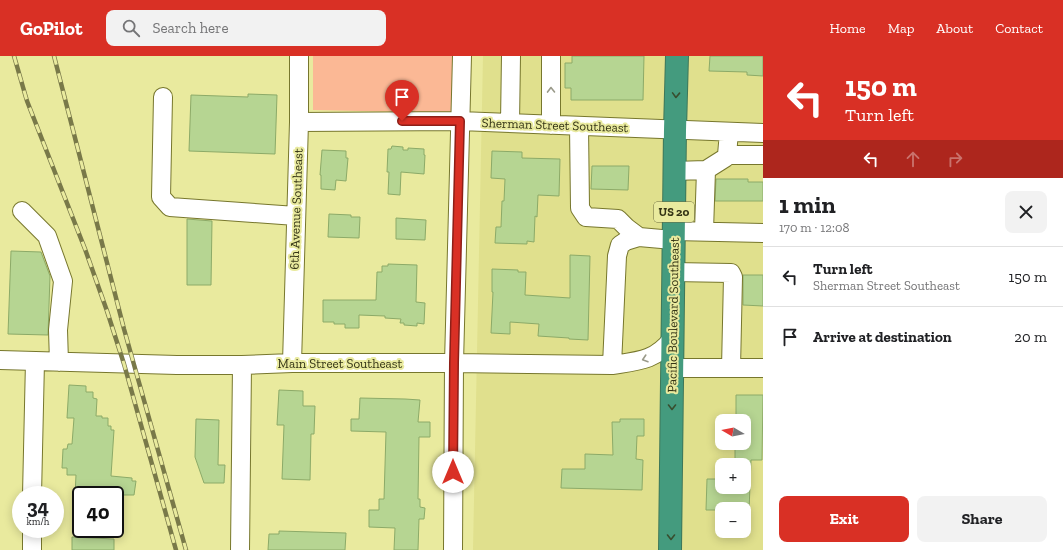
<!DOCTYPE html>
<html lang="en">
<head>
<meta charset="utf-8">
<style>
  body { margin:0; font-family:"Zilla Slab",serif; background:#f2f2f2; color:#202124; height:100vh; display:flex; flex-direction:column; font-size:15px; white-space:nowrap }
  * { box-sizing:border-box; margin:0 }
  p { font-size:13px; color:#757577 }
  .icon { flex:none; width:22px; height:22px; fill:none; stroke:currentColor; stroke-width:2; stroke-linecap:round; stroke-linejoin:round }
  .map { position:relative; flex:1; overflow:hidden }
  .details { display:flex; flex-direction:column; background:#fff; width:300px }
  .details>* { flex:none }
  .top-card { background:#d93025; color:#fff; overflow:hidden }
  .needle { width:26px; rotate:280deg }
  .tools { position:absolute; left:715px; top:358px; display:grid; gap:8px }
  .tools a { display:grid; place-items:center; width:36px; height:36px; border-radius:8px; background:#fff; box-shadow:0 2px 10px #0003; font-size:20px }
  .speed { position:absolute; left:12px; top:430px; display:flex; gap:8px; font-size:20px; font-weight:700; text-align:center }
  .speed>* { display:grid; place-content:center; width:52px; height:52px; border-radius:50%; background:#fff; box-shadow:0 2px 10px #0003; line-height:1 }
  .speed small { font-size:10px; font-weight:400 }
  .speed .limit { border:2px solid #111; border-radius:6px; background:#fff; color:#111 }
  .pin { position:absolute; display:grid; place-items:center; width:34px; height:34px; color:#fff; margin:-41px -17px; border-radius:50% 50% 50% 0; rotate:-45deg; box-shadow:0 0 4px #0007 }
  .pin .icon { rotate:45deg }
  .me { position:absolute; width:44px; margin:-22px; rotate:0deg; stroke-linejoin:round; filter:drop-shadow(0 0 3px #0008) }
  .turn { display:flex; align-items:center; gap:14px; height:84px; padding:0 16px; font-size:18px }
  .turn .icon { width:52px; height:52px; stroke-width:2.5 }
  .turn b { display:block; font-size:28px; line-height:34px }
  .lanes { display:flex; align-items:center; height:38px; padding:0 16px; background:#0003; justify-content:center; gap:20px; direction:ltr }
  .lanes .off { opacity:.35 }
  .round { display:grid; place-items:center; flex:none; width:42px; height:42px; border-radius:8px; background:#f2f2f2 }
  .head { display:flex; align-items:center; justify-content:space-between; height:68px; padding:0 16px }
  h1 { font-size:24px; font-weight:800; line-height:30px }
  .button { display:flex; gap:8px; margin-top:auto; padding:8px 16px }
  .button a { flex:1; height:46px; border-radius:8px; background:#d93025; color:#fff; font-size:16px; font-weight:800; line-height:46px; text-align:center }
  .button a+a { background:#f2f2f2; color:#202124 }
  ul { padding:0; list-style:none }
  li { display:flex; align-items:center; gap:12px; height:60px; padding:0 16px; border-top:1px solid #e0e0e0 }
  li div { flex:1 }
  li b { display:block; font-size:15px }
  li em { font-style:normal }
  header { display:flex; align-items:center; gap:24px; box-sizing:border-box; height:56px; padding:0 20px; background:#d93025; color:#fff }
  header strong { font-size:19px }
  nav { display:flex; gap:22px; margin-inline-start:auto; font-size:14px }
  .search { width:280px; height:36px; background:#f2f2f2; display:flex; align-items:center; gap:10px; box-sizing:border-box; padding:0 14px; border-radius:8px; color:#757577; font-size:15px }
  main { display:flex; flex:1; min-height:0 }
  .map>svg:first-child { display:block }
  .built { fill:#e0e08d; fill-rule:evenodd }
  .green { fill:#fbb895 }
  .building { fill:#b6d592; stroke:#8caa68 }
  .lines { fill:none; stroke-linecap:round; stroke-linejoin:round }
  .minor-casing { stroke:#77772d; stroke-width:20 }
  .highway-casing { stroke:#3e7759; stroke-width:24 }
  .minor { stroke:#fff; stroke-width:18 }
  .highway { stroke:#449b7e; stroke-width:22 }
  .rail-casing { stroke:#797949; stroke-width:4.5 }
  .rail { stroke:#e9ea9e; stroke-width:3; stroke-dasharray:9; stroke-linecap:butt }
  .oneway { stroke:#9a9a8a }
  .oneway2 { stroke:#384e2f }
  .route-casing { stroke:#8d1f18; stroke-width:10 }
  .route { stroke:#d93025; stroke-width:7 }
  .labels { text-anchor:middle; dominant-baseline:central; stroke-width:4; stroke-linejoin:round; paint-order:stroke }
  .shield { fill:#e9ea9e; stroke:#6a6b3e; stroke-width:1 }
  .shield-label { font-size:12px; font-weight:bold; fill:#343415 }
  .street-label { font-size:13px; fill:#343415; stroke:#e9ea9e }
</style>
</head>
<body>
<header>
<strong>GoPilot</strong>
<div class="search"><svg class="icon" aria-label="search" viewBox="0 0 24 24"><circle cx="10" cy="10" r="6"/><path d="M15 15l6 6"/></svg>Search here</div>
<nav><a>Home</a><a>Map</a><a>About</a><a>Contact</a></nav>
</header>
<main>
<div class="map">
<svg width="763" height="494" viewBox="0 0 763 494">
  <rect width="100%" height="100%" fill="#e9ea9e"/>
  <path class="built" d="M483,0H763V494H473ZM722,365H744V387H722ZM722,409H744V431H722ZM722,453H744V475H722Z"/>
  <path class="green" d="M313,0H453V57L313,54Z"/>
  <path class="building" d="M572,0H644L643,44H571V32H565V7H572Z
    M710,0H763V20L747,19V16L709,15Z
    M248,38L277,39L275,98L189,95L191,39L248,41Z
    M392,90L403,91V94H408V92L424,93V99H425L424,118L401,116L400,139L388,138L389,116H387L388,93H391Z
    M322,94L346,95V102H348L346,125L336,124L335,134L321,133V119H320Z
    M492,95L522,96V102L560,103L559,140L538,139L537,161L535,160L534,186L527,185V188L495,187L496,171H501L502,145H504L505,123L491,122Z
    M592,110H629L628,134L591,133Z
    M716,123H748V126H763V145H715Z
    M329,158L351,159V161H360L359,182L328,181Z
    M396,162L426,164L425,184L396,183Z
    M187,163L212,165L211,229H187Z
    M11,195L41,196L50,220L48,279L8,278Z
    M570,199L590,200L588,284L569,283V282L538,280L539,268L510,266V278L491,277L493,236H492V213L518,214V216H526L525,239L570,242Z
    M388,208L417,209L416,246L425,247L424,268L417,267V270L404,269V267H400L401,263L385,262V260L359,259V272H345V268H334V266H323V244H376L377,216H382V210H388Z
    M743,219H763V250L743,249Z
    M69,329L86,330V336H93V342L97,343L96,360H102V362H108V370H111V374H114L111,420L132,422V425H136L134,439H75L76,419H67V412H62L63,393H67L68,388H72L74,362H67Z
    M279,334L303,335V350H315L314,378H311L310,424L282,423L284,369H277Z
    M736,339H763L762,404H751L749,455H744V453H722V454H706L707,423H722V431H744V409H735V387H744V365H736Z
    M360,342L405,343L420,344L418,366H430V381H419L418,443H420V451L425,452L424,463H419L418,494H394L395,472L369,471V454H379V443H384L386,376L351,375V363H359Z
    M196,363L219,364L218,409H225L224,427H204L195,401Z
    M620,363H644V380H637L636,403L643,404L642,434L561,432L562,413H585V398L613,399L612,366H620Z
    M279,475L346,477L345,494H268L269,478H279Z
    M72,481L114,483V494H72Z"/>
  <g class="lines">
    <g class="minor-casing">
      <path id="minor" d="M551,0V69
        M163,41L161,141L170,151L296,160
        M299,66L460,65L763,77
        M510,67L511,0
        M579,70L580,152L586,161L618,163L627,172L639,181L673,184
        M727,99H763
        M674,115L706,114L725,102L727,99L729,76
        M22,155L47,180L63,225L58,274L59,306
        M674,175L763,177
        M704,175L706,114
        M673,216L731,217L733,221L731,312
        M0,304L177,309H242L292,307H454L612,309C638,305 655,305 672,283
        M292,307L299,66V0
        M612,309L617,200L620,189L626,185L639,181
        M672,312H763
        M32,439L35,305
        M32,494V473
        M240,494L242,309
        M453,494L454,307L462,0"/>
    </g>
    <g class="highway-casing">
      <path id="highway" d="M670,494L675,74L677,0"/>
    </g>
    <use href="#minor" class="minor"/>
    <use href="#highway" class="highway"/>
    <g class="rail-casing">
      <path id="rail" d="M14,0L27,45L85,193L107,255L124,308L176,494
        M54,0L124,273L186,494"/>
    </g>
    <use href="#rail" class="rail"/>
  </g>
  <defs><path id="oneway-chevron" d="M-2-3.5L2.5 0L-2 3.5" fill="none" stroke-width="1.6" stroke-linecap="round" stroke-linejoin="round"/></defs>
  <g class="oneway">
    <use href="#oneway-chevron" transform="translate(551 34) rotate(-91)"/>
    <use href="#oneway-chevron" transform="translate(645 303) rotate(162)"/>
  </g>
  <g class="oneway2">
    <use href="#oneway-chevron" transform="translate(676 39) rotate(92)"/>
    <use href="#oneway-chevron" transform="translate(672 351) rotate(90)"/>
    <use href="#oneway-chevron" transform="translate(671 481) rotate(90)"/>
  </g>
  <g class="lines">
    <g class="route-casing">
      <path id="route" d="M402,65H460L454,307L453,416"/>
    </g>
    <use href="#route" class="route"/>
  </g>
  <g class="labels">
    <rect class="shield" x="654" y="146" width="40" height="20" rx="3"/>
    <g class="shield-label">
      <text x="674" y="156">US 20</text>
    </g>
    <g class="street-label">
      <text transform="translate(555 69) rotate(2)">Sherman Street Southeast</text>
      <text transform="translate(296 153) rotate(-88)">6th Avenue Southeast</text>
      <text transform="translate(673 259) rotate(-89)">Pacific Boulevard Southeast</text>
      <text x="340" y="307">Main Street Southeast</text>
    </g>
  </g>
</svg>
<div class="tools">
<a><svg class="needle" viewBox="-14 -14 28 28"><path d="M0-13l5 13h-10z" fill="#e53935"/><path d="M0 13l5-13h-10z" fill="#757577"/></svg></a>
<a>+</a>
<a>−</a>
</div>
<div class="speed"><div>34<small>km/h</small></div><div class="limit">40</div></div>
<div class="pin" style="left:402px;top:65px;background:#d93025"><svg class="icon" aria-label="arrive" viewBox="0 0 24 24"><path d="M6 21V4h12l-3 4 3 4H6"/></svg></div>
<svg class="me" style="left:453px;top:416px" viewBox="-20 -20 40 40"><circle r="19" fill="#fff"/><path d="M0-13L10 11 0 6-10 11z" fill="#d93025"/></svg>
</div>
<section class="details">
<div class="top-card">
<div class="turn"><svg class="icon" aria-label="left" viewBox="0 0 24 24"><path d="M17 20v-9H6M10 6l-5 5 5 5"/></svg><div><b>150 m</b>Turn left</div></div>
<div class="lanes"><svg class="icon" aria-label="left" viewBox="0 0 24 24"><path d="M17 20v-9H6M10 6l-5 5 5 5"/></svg><svg class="icon off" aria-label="ahead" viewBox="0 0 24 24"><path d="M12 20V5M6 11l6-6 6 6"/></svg><svg class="icon off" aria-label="right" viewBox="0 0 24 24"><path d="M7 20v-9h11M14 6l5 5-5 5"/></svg></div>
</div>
<div class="head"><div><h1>1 min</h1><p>170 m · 12:08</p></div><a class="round"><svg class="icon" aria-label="close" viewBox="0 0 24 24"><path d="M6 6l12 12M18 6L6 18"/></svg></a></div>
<ul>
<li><svg class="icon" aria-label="left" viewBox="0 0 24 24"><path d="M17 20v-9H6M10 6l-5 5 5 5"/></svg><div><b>Turn left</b><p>Sherman Street Southeast</p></div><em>150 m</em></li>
<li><svg class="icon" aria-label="arrive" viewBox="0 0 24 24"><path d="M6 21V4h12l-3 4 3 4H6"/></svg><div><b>Arrive at destination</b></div><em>20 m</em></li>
</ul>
<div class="button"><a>Exit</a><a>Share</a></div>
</section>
</main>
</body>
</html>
